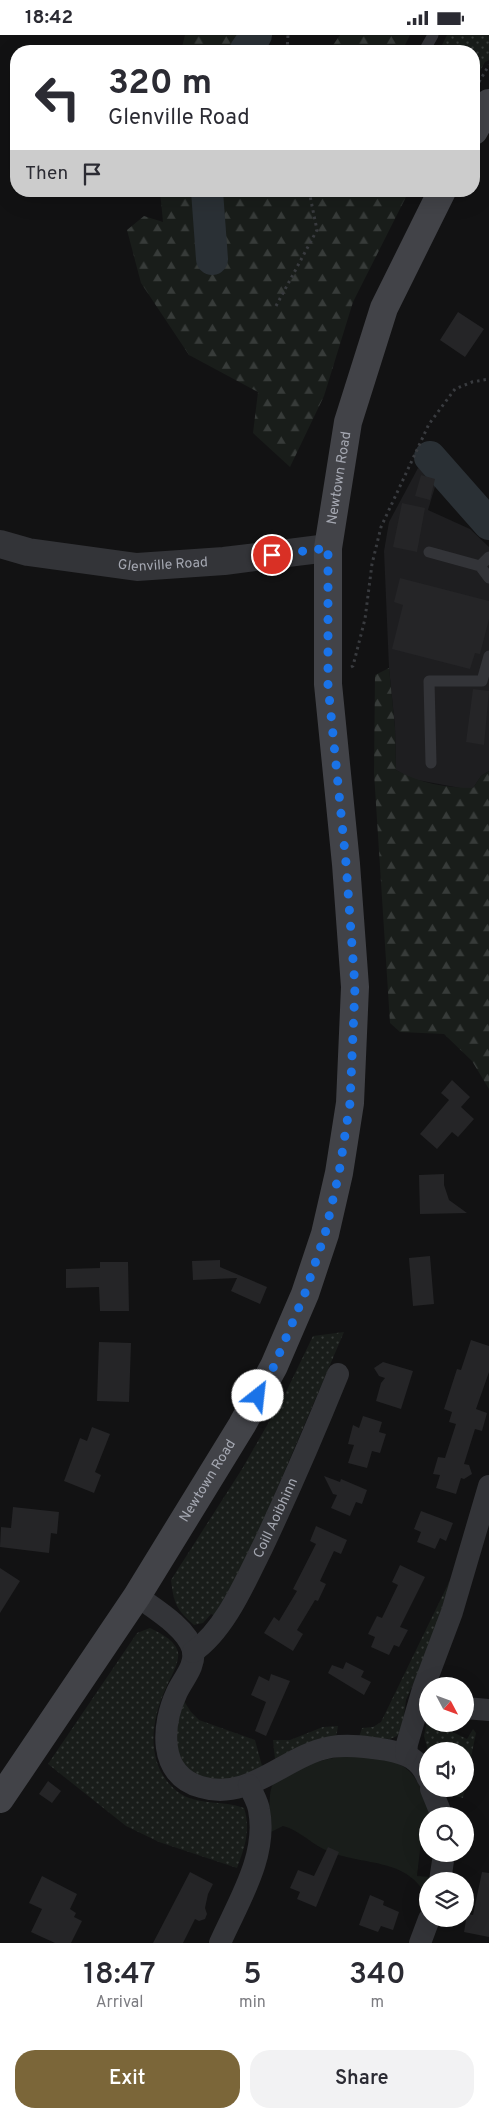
<!DOCTYPE html>
<html lang="en">
<head>
<meta charset="utf-8">
<style>
  body { margin:0; font-family:Overpass,sans-serif; background:#f2f2f3; color:#2b2b33; height:100vh; display:flex; flex-direction:column; font-size:19px; white-space:nowrap }
  * { box-sizing:border-box; margin:0 }
  p { font-size:16px; color:#7c7c81 }
  .icon { flex:none; width:28px; height:28px; fill:none; stroke:currentColor; stroke-width:2; stroke-linecap:round; stroke-linejoin:round }
  .map { position:relative; height:1908px; overflow:hidden }
  .details { display:flex; flex-direction:column; background:#fff; flex:1 }
  .details>* { flex:none }
  .top-card { position:absolute; left:10px; top:10px; width:470px; height:152px; border-radius:20px; box-shadow:0 5px 20px #0002; background:#fff; color:#2b2b33; overflow:hidden }
  .needle { width:32px; rotate:131deg }
  .fabs { position:absolute; left:419px; top:1642px; display:grid; gap:10px }
  .fabs a { display:grid; place-items:center; width:55px; height:55px; border-radius:50%; background:#fff; box-shadow:0 5px 20px #0002; font-size:25px }
  .pin { position:absolute; display:grid; place-items:center; width:42px; height:42px; color:#fff; margin:-21px; border:2px solid #fff; border-radius:50%; box-shadow:0 1px 5px #0007 }
  .me { position:absolute; width:55px; margin:-28px; rotate:29deg; stroke-linejoin:round; filter:drop-shadow(0 0 4px #0008) }
  .turn { display:flex; align-items:center; gap:18px; height:105px; padding:0 15px; font-size:22px }
  .turn .icon { width:65px; height:65px; stroke-width:2.5 }
  .turn b { display:block; font-size:35px; line-height:42px }
  .then { display:flex; align-items:center; height:48px; padding:0 15px; background:#0003; gap:10px; font-size:19px }
  .eta { display:flex; justify-content:space-evenly; align-items:center; height:85px; text-align:center }
  .eta b { font-size:30px; font-weight:600; line-height:35px }
  .primary-button { display:flex; gap:10px; margin-top:auto; padding:10px 15px }
  .primary-button a { flex:1; height:58px; border-radius:20px; background:#7b6639; color:#fff; font-size:20px; font-weight:600; line-height:58px; text-align:center }
  .primary-button a+a { background:#f2f2f3; color:#2b2b33 }
  .status { display:flex; justify-content:space-between; align-items:center; height:35px; padding:0 25px; background:#fff; direction:ltr }
  .status svg { height:14px; fill:currentColor }
  .map>svg:first-child { display:block }
  .built { fill:#1e1e20 }
  .grass { fill:url(#grass-dots) }
  .forest { fill:url(#forest-firs) }
  .park { fill:#191d1a }
  .lines { fill:none; stroke-linecap:round; stroke-linejoin:round }
  .river { stroke:#2a3035; stroke-width:32 }
  .building { fill:#252527 }
  .path { stroke:#393b3f; stroke-width:3; stroke-dasharray:2.5 4; stroke-linecap:butt }
  .service { stroke:#333438; stroke-width:11 }
  .minor { stroke:#333438; stroke-width:22 }
  .tertiary { stroke:#333438; stroke-width:28 }
  .secondary { stroke:#424348; stroke-width:28 }
  .route { stroke:#1a73e8; stroke-width:9; stroke-dasharray:0 16.2 }
  .labels { text-anchor:middle; dominant-baseline:central; stroke-width:5; stroke-linejoin:round; paint-order:stroke }
  .street-label { font-size:14px; fill:#a5a8b2; stroke:#0d0d0e }
</style>
</head>
<body>
<div class="status"><b>18:42</b><svg viewBox="0 0 49 12"><path d="M0 12V9h3v3zM5 12V6h3v6zM10 12V3h3v9zM15 12V0h3v12zM26 1h20v11H26zM47 4h2v5h-2z"/></svg></div>
<div class="map">
<svg width="489" height="1908" viewBox="0 0 489 1908">
  <defs>
    <pattern id="grass-dots" width="8" height="8" patternUnits="userSpaceOnUse" patternTransform="scale(1.25)"><rect width="8" height="8" fill="#191d1a"/><path d="M2 2h.1M6 6h.1" fill="none" stroke="#373b39" stroke-width="1.8" stroke-linecap="round"/></pattern>
    <pattern id="forest-firs" width="22" height="20" patternUnits="userSpaceOnUse" patternTransform="scale(1.25)"><rect width="22" height="20" fill="#191d1a"/><path d="M5 1l3.5 6h-7zM16 11l3.5 6h-7z" fill="#373b39"/></pattern>
  </defs>
  <rect width="100%" height="100%" fill="#121213"/>
  <path class="built" d="M418,433L438,442L428,475L470,494L489,512V736L481,741L473,753H460L412,744L396,735L395,692L389,633L384,516L389,487Z"/>
  <path class="grass" d="M447,0H489V25L485,27L474,47V16H439Z
    M344,1297L251,1515L216,1581L211,1579L203,1588L194,1590C176,1574 174,1569 171,1545L242,1434L285,1359L313,1301Z
    M453,1539L428,1615L406,1665L402,1696L397,1701L390,1704L359,1702L362,1693L373,1692L381,1687Z
    M150,1593C160,1598 175,1605 178,1617C180,1628 170,1643 166,1653C150,1687 145,1731 178,1757C197,1771 223,1765 244,1773C251,1794 245,1812 237,1833L159,1807L126,1791L48,1729L137,1598Z
    M184,1666L191,1677L199,1685L255,1705L262,1731C256,1735 249,1742 242,1744C221,1751 183,1742 176,1718C171,1701 180,1683 184,1666Z
    M427,1686L428,1689H441L440,1691L467,1704L473,1694L476,1698L465,1752V1716H428L424,1701Z
    M338,1691L336,1703L275,1724L273,1705H290L323,1692Z
    M445,1754H465L463,1763L447,1759Z"/>
  <path class="forest" d="M185,0H270L268,7L271,16H181Z
    M340,0H410L402,16H329Z
    M160,156H409L353,267L324,361L290,432L253,398L258,357L189,320L141,248L127,195L144,181L163,187Z
    M389,633L395,693L396,735C419,748 447,753 473,753L481,741L489,736V1054L472,1026L444,999L400,997L390,988L374,738L375,640Z"/>
  <path class="park" d="M350,1720C408,1726 411,1727 433,1781H428L427,1804L421,1807L417,1841L432,1842L431,1846H428L427,1863C409,1823 366,1831 330,1817C313,1811 300,1795 283,1791L271,1797C270,1786 267,1756 274,1747C285,1733 333,1722 350,1720Z"/>
  <g class="lines">
    <path class="river" d="M245,16L256,0
      M207,156L212,224
      M430,422L489,489"/>
  </g>
  <path class="building" d="M458,277L484,294L465,322L440,305Z
    M421,440L435,444L430,465L415,461Z
    M402,468L425,473L417,517L393,512Z
    M400,543L489,566V584L480,619L475,618L470,634L392,614L403,570L394,567Z
    M473,654L489,656L484,710L466,707Z
    M452,1045L470,1062L461,1072L474,1084L458,1102L452,1097L437,1114L420,1099L449,1065L441,1058Z
    M444,1139V1150L449,1165L467,1178L420,1179L419,1140Z
    M430,1221L434,1269L413,1271L409,1223Z
    M220,1225V1232L267,1252L260,1269L231,1256L237,1243L193,1245L192,1226Z
    M100,1227H128L129,1276H100L99,1252L66,1253V1234L100,1233Z
    M471,1305L489,1311V1337L476,1374L487,1378L482,1396L475,1394L464,1429L469,1430L472,1439L464,1444L461,1443L456,1459L436,1453L440,1440L433,1439L438,1422L445,1423L456,1389L449,1387L452,1377L444,1374L457,1334L461,1335Z
    M99,1307L131,1308L129,1367L97,1366Z
    M383,1327L413,1336L401,1374L376,1366L381,1348L385,1343L379,1341L374,1333Z
    M363,1381L382,1387L379,1397L386,1399L380,1418L372,1416L367,1433L348,1428L354,1410L348,1409L353,1390L359,1393Z
    M92,1392L110,1399L95,1437L101,1440L94,1458L64,1446L80,1403L87,1406Z
    M324,1441L340,1447L341,1444L367,1455L362,1469L356,1467L350,1481L331,1473L337,1460L333,1459Z
    M13,1472L59,1477L57,1499L51,1498L49,1518L0,1512L1,1492L11,1493Z
    M421,1476L453,1488L446,1506L440,1503L435,1514L417,1507L421,1497L414,1494Z
    M316,1491L347,1505L341,1519L334,1516L320,1546L326,1549L318,1566L315,1565L297,1595L303,1599L293,1616L264,1598L274,1582L279,1586L297,1556L293,1554L316,1509L310,1506Z
    M400,1530L425,1542L400,1592L408,1595L399,1612L394,1610L389,1620L371,1612L375,1602L368,1599L377,1581L382,1583L398,1550L392,1547Z
    M0,1533L20,1546L0,1578Z
    M346,1627L364,1636L361,1642L371,1647L364,1660L328,1638L332,1630L343,1634Z
    M271,1639L290,1646L266,1701L255,1696L266,1667L251,1660L259,1641L269,1646Z
    M48,1746L61,1756L52,1768L39,1759Z
    M328,1812L339,1817L316,1872L297,1864L300,1857L290,1853L298,1835L314,1841Z
    M190,1837L213,1849L208,1859L205,1873L207,1879L205,1884L199,1886L195,1884L183,1908H153Z
    M482,1837L489,1838V1902L464,1897L467,1879L473,1880Z
    M42,1841L77,1859L70,1874L76,1878L74,1882L82,1886L71,1908H55L31,1897L42,1874L29,1868Z
    M370,1860L384,1866L383,1870L399,1877L393,1895L381,1891L378,1897L359,1890Z"/>
  <g class="lines">
    <path class="path" d="M287,16L288,0
      M479,47L489,30
      M276,271L317,195L309,156
      M351,632L353,631L365,584L372,529L381,492L429,389L455,354L472,347L489,344"/>
    <path class="service" d="M424,16L433,0
      M429,517L480,531L489,522
      M480,531L489,543
      M431,728L429,646H482L489,621"/>
    <g class="minor">
      <path d="M137,1561C155,1574 187,1593 193,1615C196,1631 183,1644 177,1657C162,1689 157,1740 201,1752C250,1767 285,1720 331,1712C349,1709 369,1712 387,1715C407,1719 420,1724 428,1744"/>
      <path id="s1" d="M193,1617C225,1595 245,1547 262,1513C289,1456 314,1398 338,1339"/>
      <path d="M465,1673L489,1675"/>
      <path d="M406,1719L407,1709L423,1654L452,1577L489,1451"/>
      <path d="M431,1754L442,1781"/>
      <path d="M440,1846L444,1819"/>
      <path d="M220,1908C238,1867 268,1821 259,1775C258,1767 252,1758 249,1750"/>
      <path d="M420,1908L429,1884"/>
    </g>
    <path class="tertiary" id="s2" d="M0,509L28,517L137,532L224,526L328,513"/>
    <g class="secondary">
      <path d="M474,96L489,68"/>
      <path id="s3" d="M0,1764L137,1561L242,1390L274,1331L305,1259L325,1199L339,1138L350,1068L355,952L346,829L328,649V513L348,387L384,273L442,156"/>
    </g>
  </g>
  <g class="lines">
    <path class="route" d="M258,1361L274,1331L305,1258L325,1199L339,1138L350,1068L355,952L346,828L328,650V513L272,520"/>
  </g>
  <g class="labels">
    <g class="street-label">
      <text stroke="none"><textPath href="#s3" startOffset="1415">Newtown Road</textPath></text>
      <text stroke="none"><textPath href="#s2" startOffset="165">Glenville Road</textPath></text>
      <text stroke="none"><textPath href="#s3" startOffset="380">Newtown Road</textPath></text>
      <text stroke="none"><textPath href="#s1" startOffset="159">Coill Aoibhinn</textPath></text>
    </g>
  </g>
</svg>
<div class="fabs">
<a><svg class="needle" viewBox="-14 -14 28 28"><path d="M0-13l5 13h-10z" fill="#e53935"/><path d="M0 13l5-13h-10z" fill="#7c7c81"/></svg></a>
<a><svg class="icon" aria-label="sound" viewBox="0 0 24 24"><path d="M4 9h4l5-4v14l-5-4H4zM17 9q2 3 0 6"/></svg></a>
<a><svg class="icon" aria-label="search" viewBox="0 0 24 24"><circle cx="10" cy="10" r="6"/><path d="M15 15l6 6"/></svg></a>
<a><svg class="icon" aria-label="layers" viewBox="0 0 24 24"><path d="M12 4l9 5-9 5-9-5zM3 14l9 5 9-5"/></svg></a>
</div>
<div class="pin" style="left:272px;top:520px;background:#d93025"><svg class="icon" aria-label="arrive" viewBox="0 0 24 24"><path d="M6 21V4h12l-3 4 3 4H6"/></svg></div>
<svg class="me" style="left:258px;top:1361px" viewBox="-20 -20 40 40"><circle r="19" fill="#fff"/><path d="M0-13L10 11 0 6-10 11z" fill="#1a73e8"/></svg>
<div class="top-card">
<div class="turn"><svg class="icon" aria-label="left" viewBox="0 0 24 24"><path d="M17 20v-9H6M10 6l-5 5 5 5"/></svg><div><b>320 m</b>Glenville Road</div></div>
<div class="then">Then<svg class="icon" aria-label="arrive" viewBox="0 0 24 24"><path d="M6 21V4h12l-3 4 3 4H6"/></svg></div>
</div>
</div>
<section class="details">
<div class="eta">
<div><b>18:47</b><p>Arrival</p></div>
<div><b>5</b><p>min</p></div>
<div><b>340</b><p>m</p></div>
</div>
<div class="primary-button"><a>Exit</a><a>Share</a></div>
</section>
</body>
</html>
